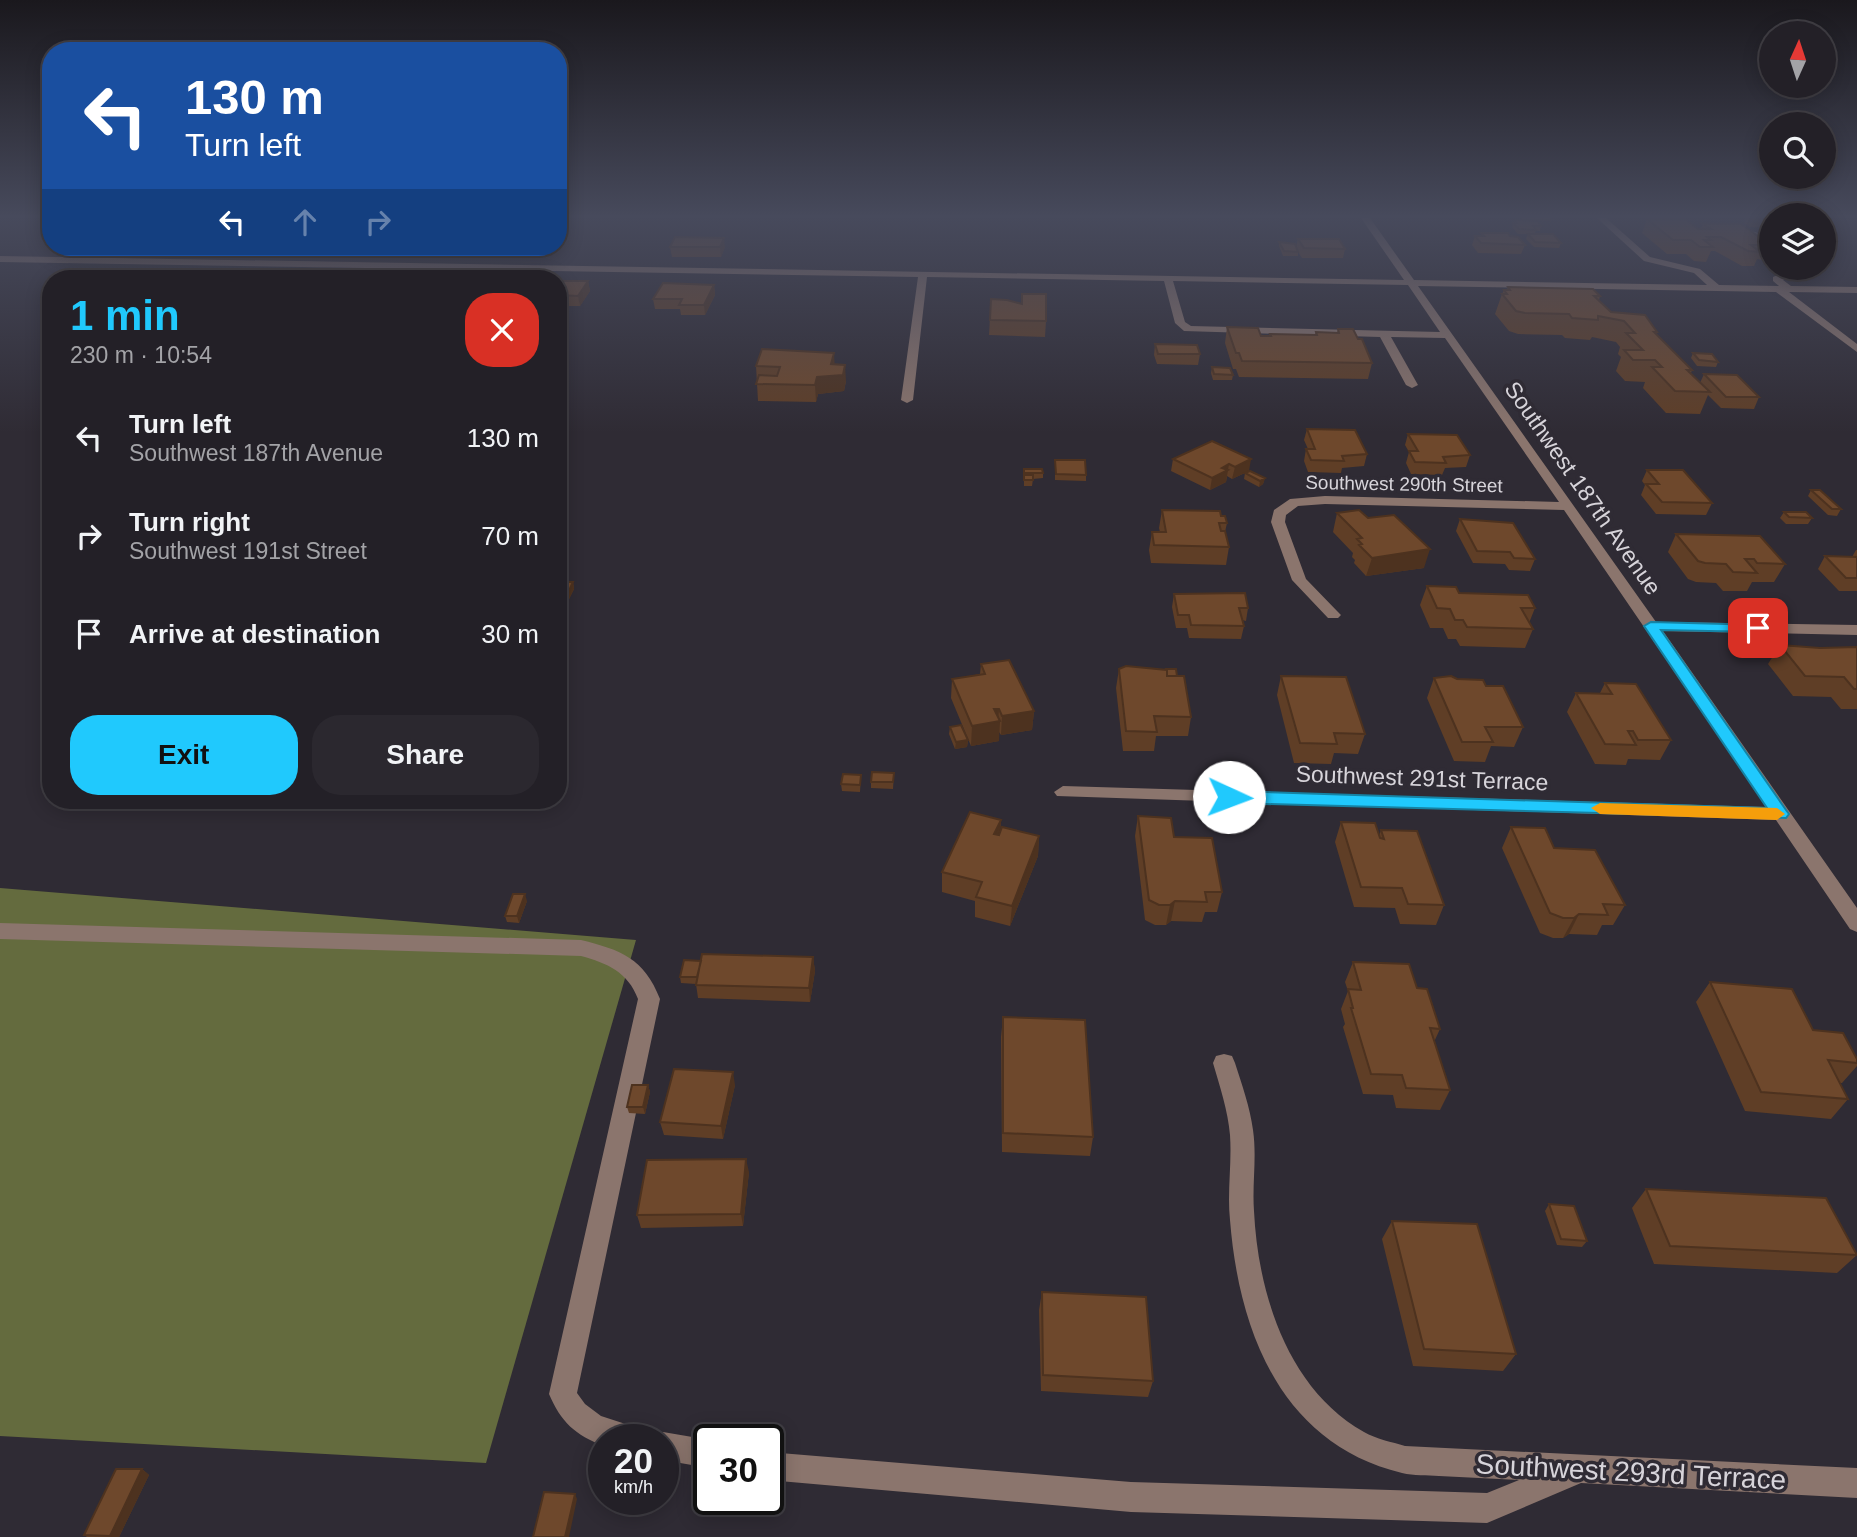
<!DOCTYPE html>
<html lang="en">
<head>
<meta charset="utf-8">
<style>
  body { margin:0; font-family:Arial,sans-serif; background:#2b282f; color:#f1f3f6; height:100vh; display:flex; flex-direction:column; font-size:26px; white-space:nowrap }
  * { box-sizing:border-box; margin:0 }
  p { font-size:23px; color:#a3a3a7 }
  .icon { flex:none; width:38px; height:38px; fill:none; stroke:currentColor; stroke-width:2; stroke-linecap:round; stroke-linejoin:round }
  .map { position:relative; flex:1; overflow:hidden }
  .sheet { position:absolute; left:42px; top:270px; width:525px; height:539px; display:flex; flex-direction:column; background:#232027; border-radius:28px; box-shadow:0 4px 18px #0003,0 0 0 2px #403e44 }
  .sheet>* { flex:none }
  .guide { position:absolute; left:42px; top:42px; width:525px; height:214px; border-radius:28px; box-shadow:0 4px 18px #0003,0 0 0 2px #403e44; background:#1a4fa0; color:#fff; overflow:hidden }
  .needle { width:46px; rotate:3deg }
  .tools { position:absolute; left:1759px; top:21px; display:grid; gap:14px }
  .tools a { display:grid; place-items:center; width:77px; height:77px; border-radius:50%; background:#232027; box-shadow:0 4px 18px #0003,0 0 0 2px #403e44; font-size:35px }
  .speed { position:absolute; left:588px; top:1424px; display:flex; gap:14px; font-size:35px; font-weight:700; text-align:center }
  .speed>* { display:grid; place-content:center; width:91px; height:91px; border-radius:50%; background:#232027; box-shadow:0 4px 18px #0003,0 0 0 2px #403e44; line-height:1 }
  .speed small { font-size:18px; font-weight:400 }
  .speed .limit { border:4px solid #111; border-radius:10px; background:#fff; color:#111 }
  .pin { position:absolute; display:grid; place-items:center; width:60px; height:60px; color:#fff; margin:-30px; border-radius:14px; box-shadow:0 4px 10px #0006 }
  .me { position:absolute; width:77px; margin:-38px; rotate:92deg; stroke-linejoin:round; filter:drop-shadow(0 0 5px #0008) }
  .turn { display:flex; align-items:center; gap:24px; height:147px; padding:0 28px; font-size:32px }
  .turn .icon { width:91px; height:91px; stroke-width:2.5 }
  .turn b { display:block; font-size:49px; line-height:60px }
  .lanes { display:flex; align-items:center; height:66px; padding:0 28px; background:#0003; justify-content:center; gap:35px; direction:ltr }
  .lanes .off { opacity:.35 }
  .round { display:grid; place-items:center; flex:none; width:74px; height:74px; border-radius:28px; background:#2b282f }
  .headline { display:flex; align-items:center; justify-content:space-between; height:119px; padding:0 28px }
  h1 { font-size:42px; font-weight:600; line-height:52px; color:#20c9fd }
  .cta { display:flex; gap:14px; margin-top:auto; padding:14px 28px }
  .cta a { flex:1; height:80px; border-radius:28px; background:#20c9fd; color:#111; font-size:28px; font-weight:600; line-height:80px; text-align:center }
  .cta a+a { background:#2b282f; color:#f1f3f6 }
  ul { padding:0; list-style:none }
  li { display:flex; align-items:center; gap:21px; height:98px; padding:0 28px }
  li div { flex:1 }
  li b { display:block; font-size:26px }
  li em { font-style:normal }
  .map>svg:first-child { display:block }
  .forest { fill:#646b3e }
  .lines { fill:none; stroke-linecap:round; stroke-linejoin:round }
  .minor { fill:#8b756d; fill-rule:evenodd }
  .wall { fill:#5f3e26 }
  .shaded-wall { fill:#4d321f }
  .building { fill:#6e482c; stroke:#4d321f; stroke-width:2 }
  .route { fill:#20c9fd; stroke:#1583a4; stroke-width:2 }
  .slow { fill:#f59e0b }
  .labels { text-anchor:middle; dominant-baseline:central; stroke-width:7; stroke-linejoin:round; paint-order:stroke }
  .far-street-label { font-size:19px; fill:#d7d4da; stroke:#2f2b34 }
  .street-label { font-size:23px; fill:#d7d4da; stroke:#2f2b34 }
  .near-street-label { font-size:28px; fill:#d7d4da; stroke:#2f2b34 }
</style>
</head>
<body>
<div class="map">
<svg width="1857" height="1537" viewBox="0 0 1857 1537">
  <rect width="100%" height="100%" fill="#2f2b34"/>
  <path class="forest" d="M0,888L636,940L486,1463L0,1436Z"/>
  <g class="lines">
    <path class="minor" d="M1361,218H1370L1414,280L1707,285L1694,273L1644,261L1597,218H1606L1650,257L1700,269L1719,285L1779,286L1773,281V277L1794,268H1806L1783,280L1791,286L1857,287V293L1789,292L1857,344V352L1776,292L1418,286L1656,622L1857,625V635L1663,631L1857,908V932L1850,929L1776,820L1057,796L1054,792L1063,786L1767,807L1564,510L1325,504L1298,506L1286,515L1285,522L1306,579L1338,612L1341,615L1338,618H1328L1292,580L1271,522L1274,510L1290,499L1325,496L1559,502L1445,338L1391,337L1418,385L1412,388L1406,385L1380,337L1184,331L1175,323L1164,281L927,277L913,400L907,403L901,400L918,277L0,262V256L1404,280ZM1173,281L1408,285L1440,332L1191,326L1185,322Z
      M1736,230L1756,232L1771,241V248L1751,237L1733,235L1732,233Z
      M0,923L581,940C621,950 644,958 660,999L577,1393L585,1404L601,1416L644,1430L648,1440H604V1446C575,1435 561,1422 549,1394L638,999C628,972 607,963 581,956L0,939Z
      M1224,1054L1232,1056L1235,1063C1242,1085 1250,1107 1253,1130C1257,1157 1252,1184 1254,1211C1258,1294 1288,1389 1364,1432C1376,1439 1392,1442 1405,1446L1857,1468V1498L1581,1483L1487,1523L1131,1512L768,1480V1452L1131,1482L1487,1493L1519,1480C1492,1479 1466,1477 1439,1476C1427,1475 1414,1476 1402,1473C1282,1444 1239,1333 1230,1220C1227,1192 1232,1164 1230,1135C1228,1111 1220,1087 1213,1063L1216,1056Z
      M663,1432L710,1440L709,1468L663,1460V1440H651L653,1436Z"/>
  </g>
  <path class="wall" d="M1521,218H1552L1551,221L1522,220Z
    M1647,219L1698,229H1701L1703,224L1770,245L1763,260L1757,259L1754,266H1742L1715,251H1711L1706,262L1694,261L1686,254H1667L1642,233Z
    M1746,219L1769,223L1767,227H1750L1744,223Z
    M1515,220L1541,226L1540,231H1536L1534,234L1561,243L1559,248L1534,247L1526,239L1528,234H1518L1512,227Z
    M1481,233L1510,236L1525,245L1521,254L1478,253L1472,245L1475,236H1481Z
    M1298,239L1345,249L1343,258H1302L1298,252V256H1283L1279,246V242L1296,247Z
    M670,247H725L721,257H672Z
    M558,281H588L590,291L580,306H558Z
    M714,285L715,295L705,315H681L680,309H655L653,299Z
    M1508,287L1600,296L1599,300L1611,312L1657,332L1656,334L1692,370L1691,373L1700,383L1704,374L1759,397L1754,409L1721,408L1708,395L1700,414L1666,413L1643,388L1645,382L1625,381L1616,371L1621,357L1618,354L1620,347L1616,342L1592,337L1590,340L1565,338L1562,335L1518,334L1509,331L1495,314L1502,294L1504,290H1507Z
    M991,299L1046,321L1045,337L989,335Z
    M1227,327L1261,336H1269L1270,334H1315L1316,332L1337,333L1338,329L1372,363L1368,379L1239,377L1236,369H1233L1225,343Z
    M1155,344L1200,354L1198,365L1157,364L1154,355Z
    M1693,353L1718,362L1716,367L1697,366L1691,358Z
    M834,364L846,381L844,391L818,394L816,402L758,401L756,366Z
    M1212,367L1233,375L1232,380H1213L1211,373Z
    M1307,429L1367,454L1364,466L1342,468L1341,473L1308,472L1304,461L1306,449H1308L1304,440Z
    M1408,434L1470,455L1466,467L1445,468L1442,475L1411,474L1406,463L1409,452L1405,445Z
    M1212,441L1249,471L1232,479L1227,476L1226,482L1210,490L1171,471L1173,459Z
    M1055,460L1086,475V481L1055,480Z
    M1024,469L1043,473V478L1033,479L1032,486H1024Z
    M1647,470L1712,503L1706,515L1656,514L1641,495L1645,485L1642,481Z
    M1245,473L1265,478L1263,484L1259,487L1244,479Z
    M1811,490L1841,509L1837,516L1828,515L1808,496Z
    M1162,510L1221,516L1227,523L1225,532L1229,547L1226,565L1151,563L1149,550L1152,532H1160L1159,528Z
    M1784,512L1812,518L1808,524H1786L1780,518Z
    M1337,513L1424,568L1366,576L1354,563L1355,560L1352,557L1353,553L1333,532Z
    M1460,519L1535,559L1530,571L1509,570L1505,564L1473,563L1456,531Z
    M1676,534L1785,564L1774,582H1752L1747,591H1723L1716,583L1696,582L1688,579L1668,552Z
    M1856,550H1857V591H1839L1818,569L1825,556L1852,557Z
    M558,582H573L574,589L567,603H558Z
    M1427,586L1535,608L1529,623L1533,629L1525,648L1460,646L1456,639H1448L1443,628H1430L1420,605Z
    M1174,594L1248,608L1246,621L1242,620L1244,626L1241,639L1189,638L1187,628H1176L1172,607Z
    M1780,645L1820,648L1857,647V709H1841L1831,697L1793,696L1768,664Z
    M981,664L1034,711L1032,730L1001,735L999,732V741L971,746L951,698L952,679L980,674Z
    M1119,669L1177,676L1191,717L1188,736H1156L1154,751H1123L1116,688Z
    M1281,676L1365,734L1358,754L1334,753L1331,764L1294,763L1277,695Z
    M1434,678L1457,679L1486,686L1523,727L1514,747L1491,746L1485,762L1454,761L1427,698Z
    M1605,683L1671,740L1660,760L1628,759L1626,765L1595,764L1567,712L1576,693H1600Z
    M950,727L968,740L967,747L955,749L949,734Z
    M894,773L893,789L871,788V782Z
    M861,775L860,792L842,791L841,784Z
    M1138,816L1174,837L1222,892L1217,912H1205L1202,922L1171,921L1166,925H1155L1145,920L1135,836Z
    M1001,820L1000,833L1039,836L1038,856L1010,926L975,917V901L942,892V872Z
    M1341,822L1379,836L1381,830L1444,905L1436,925L1400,924L1395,908L1354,907L1335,842Z
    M1511,827L1554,848L1625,905L1613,925H1602L1597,935L1569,934L1563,938H1553L1540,933L1502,848Z
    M527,901L519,923L507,922L505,916Z
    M813,957L815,971L810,1002L698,998L696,984L681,983L680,977L701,961Z
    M1353,962L1417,988L1440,1029L1434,1042L1450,1090L1440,1110L1396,1108L1393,1095L1363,1094L1343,1027L1345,1024L1341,1009L1348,991L1345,982Z
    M1710,982L1813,1030L1857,1059V1066L1842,1083H1839L1848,1099L1831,1119L1745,1111L1696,1002Z
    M1003,1017L1093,1137L1090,1156L1002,1152L1001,1037Z
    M648,1085L650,1092L645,1114L629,1113L627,1107Z
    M735,1085L723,1139L664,1135L660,1122Z
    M749,1172L743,1226L641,1228L637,1215Z
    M1646,1189L1857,1255L1837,1273L1654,1264L1632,1208Z
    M1549,1204L1587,1241L1582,1247L1557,1245L1545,1211Z
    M1392,1221L1516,1354L1503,1371L1413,1366L1382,1239Z
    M1042,1292L1153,1381L1148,1397L1041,1391L1039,1310Z
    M142,1469L149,1475L119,1537H87L84,1535Z"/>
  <path class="shaded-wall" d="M724,238L725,247L721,257L720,247Z
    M588,281L590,291L580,306L578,296Z
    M714,285L715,295L705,315L704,305Z
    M834,353L835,370L845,365L846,381L844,391L818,394L816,402L815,385L817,377L831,364Z
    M1251,459L1249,471L1232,479L1235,467Z
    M1229,464L1226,482L1210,490L1212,478L1222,468Z
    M1265,478L1263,484L1259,487L1260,481Z
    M1430,549L1424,568L1366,576L1372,558Z
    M573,582L574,589L567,603L566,597Z
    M994,709H999L998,722L1000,721L999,741L971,746L972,726Z
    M1034,711L1032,730L1001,735L1002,716Z
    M968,740L967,747L955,749L956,742Z
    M1001,820L999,840L994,834Z
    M1039,836L1038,856L1010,926L1012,906Z
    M525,894L527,901L519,923L517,916Z
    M1175,901L1171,921L1166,925L1170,905Z
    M1579,914L1569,934L1563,938L1574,918Z
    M813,957L815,971L810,1002L809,988Z
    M733,1072L735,1085L723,1139L721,1126Z
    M648,1085L650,1092L645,1114L643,1107Z
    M746,1159L749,1172L743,1226L741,1214Z
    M142,1469L149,1475L119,1537H111L110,1536Z
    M575,1494L577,1499L569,1537H565Z"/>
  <path class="building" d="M1647,219H1685L1698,229H1711L1703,224H1741L1770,245H1751L1760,252L1748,251L1721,237H1707L1711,240H1704L1713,247H1700L1691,240H1673Z
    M1746,219H1763L1769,223L1752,222Z
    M1515,220L1537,221L1541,226H1533L1536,230L1519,229L1513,223H1517Z
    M1481,233H1508L1510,236L1518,237L1525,245L1481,243L1475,236H1484Z
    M1528,234H1553L1561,243L1535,242Z
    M675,237L724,238L720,247H670Z
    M1298,239H1339L1345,249L1304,248Z
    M1279,242L1295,244L1298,252L1284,251Z
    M558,281H588L578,296L558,295Z
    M663,283L714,285L704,305H679L682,299H653Z
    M1508,287L1593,289L1600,296H1594L1611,312L1645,315L1657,332H1654L1692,370H1687L1710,392L1675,391L1652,367H1662L1655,360H1633L1624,350H1643L1626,333H1635L1624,321L1598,316V320L1572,318L1569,314L1525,313L1516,311L1502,294H1507L1504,290H1510Z
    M1022,294H1046V321L990,320L991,299L1007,300L1022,304Z
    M1227,327L1258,328L1261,336H1271L1270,334L1317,335L1316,332L1339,333L1338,329H1353L1358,339H1362L1372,363L1242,361L1239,353H1236Z
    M1155,344L1197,345L1200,354H1158Z
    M762,349L834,353L831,364L845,365L843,375L817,377L815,385L756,384L759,375L777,376L780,367L756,366Z
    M1693,353L1712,354L1718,362L1699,360Z
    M1212,367L1230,368L1233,375L1214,374Z
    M1704,374L1737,375L1759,397H1726Z
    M1307,429L1355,430L1367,454L1342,456L1344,461L1311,460L1306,449H1315Z
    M1408,434L1457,435L1470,455L1443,457L1446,463L1415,462L1409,451H1418Z
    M1212,441L1251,459L1235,467L1229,464L1222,468L1228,470L1212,478L1173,459Z
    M1055,460H1085L1086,475L1056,474Z
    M1024,469H1042L1043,473H1024Z
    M1647,470H1683L1712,503L1662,502L1646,484H1659Z
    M1250,471L1265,478L1260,481L1245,473Z
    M1024,475H1033V480H1024Z
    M1811,490H1820L1841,509H1832Z
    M1162,510L1220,511L1221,516H1225L1227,523H1219L1221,531H1225L1229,547L1154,545L1152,532H1166Z
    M1359,510L1368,518L1394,515L1430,549L1372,558L1359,545L1362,544L1357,539L1362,538L1337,513Z
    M1784,512H1806L1812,518L1789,517Z
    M1460,519L1513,523L1535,559L1514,558L1510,552L1477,551Z
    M1676,534L1760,536L1785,564L1757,563L1754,559H1745L1757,573L1733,572L1726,564L1705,563L1698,561Z
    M1825,556L1857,557V578H1846Z
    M558,582H573L566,597H558Z
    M1427,586L1456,587L1459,593L1528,595L1535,608H1521L1533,629L1467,627L1463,620H1455L1450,609L1437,608Z
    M1245,593L1248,608H1239L1244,626L1191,625L1189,615H1178L1174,594Z
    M1780,645L1820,648L1857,647V689H1854L1844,677L1805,676Z
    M1009,660L1034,711L1002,716L999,709H994L1000,721L972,726L952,679L985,674L981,664Z
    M1126,666L1167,670V676H1184L1191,717L1154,716L1157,732L1126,731L1119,669Z
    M1165,669H1176L1177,676H1167V670Z
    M1281,676L1346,677L1365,734L1334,733L1337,744L1300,743Z
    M1451,676L1457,679L1483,680L1486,686H1503L1523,727H1485L1493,742H1462L1434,678Z
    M1605,683L1636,684L1671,740H1638L1633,731H1628L1636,745L1605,744L1576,693L1612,694Z
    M961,725L968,740L956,742L950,727Z
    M872,772L894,773L893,782H871Z
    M843,774L861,775L860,785L841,784Z
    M970,812L1001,820L994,834L999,835L1002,827L1039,836L1012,906L976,897L982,882L942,872Z
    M1138,816L1171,818L1174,837L1212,838L1222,892H1205L1207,902L1175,901L1170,905H1159L1149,900Z
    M1341,822L1375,823L1380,838L1384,839L1381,830L1417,831L1444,905L1408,904L1402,888L1361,887Z
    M1511,827L1545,828L1554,848L1595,850L1625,905L1603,904L1608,915L1579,914L1574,918H1563L1550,913Z
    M513,894H525L517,916H505Z
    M702,954L813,957L809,988L696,985Z
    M684,960L701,961L697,977H680Z
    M1353,962L1409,964L1417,988L1427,989L1440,1029L1430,1028L1450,1090L1406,1088L1402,1075L1371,1074L1351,1008H1353L1348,989L1361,990Z
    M1710,982L1792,989L1813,1030L1843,1033L1857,1059V1063L1828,1060L1848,1099L1761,1092Z
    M1003,1017L1085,1020L1093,1137L1003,1133Z
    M674,1069L733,1072L721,1126L660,1122Z
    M632,1085H648L643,1107H627Z
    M746,1159L741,1214L637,1215L647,1160Z
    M1646,1189L1826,1198L1857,1255L1670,1246Z
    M1549,1204L1574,1206L1587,1241L1561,1239Z
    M1392,1221L1477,1224L1516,1354L1424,1349Z
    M1042,1292L1146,1297L1153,1381L1043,1375Z
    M116,1469H142L110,1536L84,1535Z
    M544,1492L575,1494L565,1537H533Z"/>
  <linearGradient id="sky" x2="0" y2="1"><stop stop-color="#1a181d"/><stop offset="0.5" stop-color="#474a5c"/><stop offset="1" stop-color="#474a5c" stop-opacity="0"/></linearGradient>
  <rect width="1857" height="433" fill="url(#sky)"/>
  <path class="route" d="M1651,622L1763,625L1765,628L1758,632L1661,630L1786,810L1789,814L1786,818L1229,803L1221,797L1229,791L1767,808L1644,626Z"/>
  <path class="slow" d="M1600,803L1777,808L1785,814L1777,820L1600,814L1591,808Z"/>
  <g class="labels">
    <g class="far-street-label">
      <text transform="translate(1404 484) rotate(1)">Southwest 290th Street</text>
    </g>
    <g class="street-label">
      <text transform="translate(1583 488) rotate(55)">Southwest 187th Avenue</text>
      <text transform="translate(1422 778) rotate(2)">Southwest 291st Terrace</text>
    </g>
    <g class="near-street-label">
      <text transform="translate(1631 1472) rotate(3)">Southwest 293rd Terrace</text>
    </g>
  </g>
</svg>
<div class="tools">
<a><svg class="needle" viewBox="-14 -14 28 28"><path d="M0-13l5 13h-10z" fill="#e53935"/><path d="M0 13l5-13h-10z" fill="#a3a3a7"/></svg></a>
<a><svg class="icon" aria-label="search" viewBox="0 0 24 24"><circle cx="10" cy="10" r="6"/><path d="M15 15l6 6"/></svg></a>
<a><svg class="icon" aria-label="layers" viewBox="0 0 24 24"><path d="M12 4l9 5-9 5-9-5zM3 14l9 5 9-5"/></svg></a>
</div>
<div class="speed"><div>20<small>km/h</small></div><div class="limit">30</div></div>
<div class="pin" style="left:1758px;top:628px;background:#d93025"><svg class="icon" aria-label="arrive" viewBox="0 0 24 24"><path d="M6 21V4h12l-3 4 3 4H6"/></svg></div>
<svg class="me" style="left:1229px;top:797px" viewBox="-20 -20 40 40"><circle r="19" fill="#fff"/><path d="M0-13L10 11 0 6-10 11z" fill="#20c9fd"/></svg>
<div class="guide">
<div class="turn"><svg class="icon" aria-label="left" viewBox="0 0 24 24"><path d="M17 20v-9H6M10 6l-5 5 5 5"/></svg><div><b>130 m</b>Turn left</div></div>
<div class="lanes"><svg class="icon" aria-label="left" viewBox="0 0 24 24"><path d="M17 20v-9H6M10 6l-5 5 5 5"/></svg><svg class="icon off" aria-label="ahead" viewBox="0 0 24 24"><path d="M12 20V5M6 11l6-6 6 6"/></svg><svg class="icon off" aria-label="right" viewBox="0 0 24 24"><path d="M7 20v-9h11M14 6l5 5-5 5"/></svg></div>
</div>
<section class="sheet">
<div class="headline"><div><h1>1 min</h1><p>230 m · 10:54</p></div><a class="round" style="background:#d93025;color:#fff"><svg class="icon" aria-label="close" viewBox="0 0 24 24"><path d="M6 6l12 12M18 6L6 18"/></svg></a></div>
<ul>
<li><svg class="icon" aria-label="left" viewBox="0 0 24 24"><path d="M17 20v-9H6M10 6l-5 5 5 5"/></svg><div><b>Turn left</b><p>Southwest 187th Avenue</p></div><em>130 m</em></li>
<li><svg class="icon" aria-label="right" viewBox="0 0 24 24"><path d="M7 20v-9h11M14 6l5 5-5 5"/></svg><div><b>Turn right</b><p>Southwest 191st Street</p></div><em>70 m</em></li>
<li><svg class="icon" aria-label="arrive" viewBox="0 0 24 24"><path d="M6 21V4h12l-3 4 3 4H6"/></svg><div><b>Arrive at destination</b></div><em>30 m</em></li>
</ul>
<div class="cta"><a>Exit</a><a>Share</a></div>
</section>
</div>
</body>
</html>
